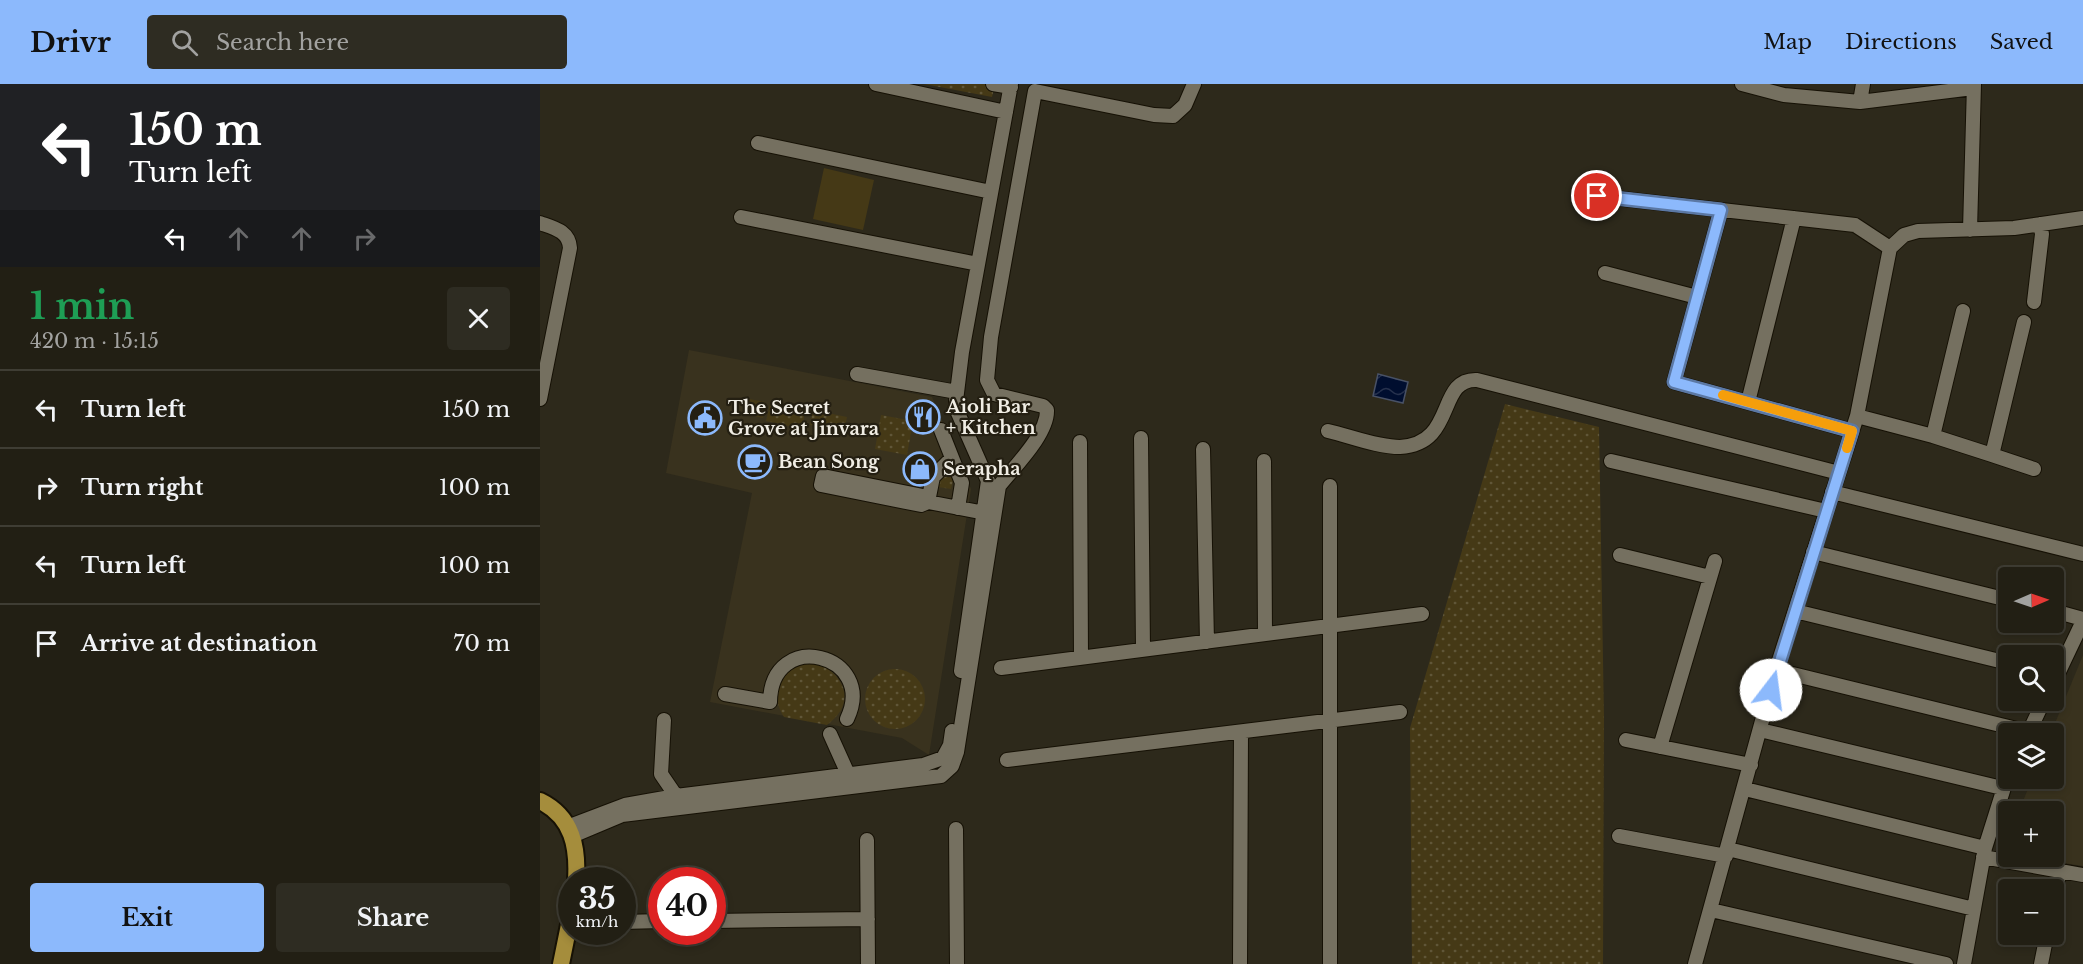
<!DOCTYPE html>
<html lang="en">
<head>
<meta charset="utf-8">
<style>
  body { margin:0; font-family:"Libre Baskerville",serif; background:#2e2c22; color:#f1f3f6; height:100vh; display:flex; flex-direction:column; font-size:22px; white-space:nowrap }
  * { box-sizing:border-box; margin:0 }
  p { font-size:20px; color:#a2a2a0 }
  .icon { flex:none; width:33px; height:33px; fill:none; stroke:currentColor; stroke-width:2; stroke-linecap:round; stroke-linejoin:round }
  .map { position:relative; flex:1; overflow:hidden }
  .details { display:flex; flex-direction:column; background:#221f14; width:540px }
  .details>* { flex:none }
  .hud { background:#202124; color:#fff; overflow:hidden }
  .needle { width:39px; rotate:88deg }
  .tools { position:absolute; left:1458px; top:483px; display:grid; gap:12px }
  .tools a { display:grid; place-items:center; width:66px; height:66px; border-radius:6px; background:#221f14; box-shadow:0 3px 9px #0003,0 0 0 2px #3f3d34; font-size:30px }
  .speed { position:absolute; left:18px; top:783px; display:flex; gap:12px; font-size:30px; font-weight:700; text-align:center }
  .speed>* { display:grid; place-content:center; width:78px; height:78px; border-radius:50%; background:#221f14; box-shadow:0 3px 9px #0003,0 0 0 2px #3f3d34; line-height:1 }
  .speed small { font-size:15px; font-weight:400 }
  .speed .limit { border:9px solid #d22; background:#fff; color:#111 }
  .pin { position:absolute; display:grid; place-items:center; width:51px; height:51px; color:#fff; margin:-26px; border:3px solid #fff; border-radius:50%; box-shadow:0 2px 6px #0007 }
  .me { position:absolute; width:66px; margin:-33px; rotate:15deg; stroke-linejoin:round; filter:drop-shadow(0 0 4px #0008) }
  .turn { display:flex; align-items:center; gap:21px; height:126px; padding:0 30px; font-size:27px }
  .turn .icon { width:78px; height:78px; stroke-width:2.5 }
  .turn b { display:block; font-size:42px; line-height:51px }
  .lanes { display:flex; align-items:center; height:57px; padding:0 30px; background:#0003; justify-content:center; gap:30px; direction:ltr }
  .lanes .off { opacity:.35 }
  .round { display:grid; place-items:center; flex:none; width:63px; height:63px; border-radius:6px; background:#2e2c22 }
  .overview { display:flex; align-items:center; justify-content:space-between; height:102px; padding:0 30px }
  h1 { font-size:36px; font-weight:700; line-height:45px; color:#1e9e55 }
  .button { display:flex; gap:12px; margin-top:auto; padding:12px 30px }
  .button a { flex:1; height:69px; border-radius:6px; background:#8cb9fc; color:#111; font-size:24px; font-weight:700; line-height:69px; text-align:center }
  .button a+a { background:#2e2c22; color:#f1f3f6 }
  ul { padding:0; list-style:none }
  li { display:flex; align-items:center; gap:18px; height:78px; padding:0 30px; border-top:2px solid #3f3d34 }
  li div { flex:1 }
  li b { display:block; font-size:22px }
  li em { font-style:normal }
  header { display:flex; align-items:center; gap:36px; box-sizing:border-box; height:84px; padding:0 30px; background:#8cb9fc; color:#111 }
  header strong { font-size:28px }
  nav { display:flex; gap:33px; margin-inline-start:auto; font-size:21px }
  .search { width:420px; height:54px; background:#2e2c22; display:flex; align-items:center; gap:15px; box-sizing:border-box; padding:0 21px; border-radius:6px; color:#a2a2a0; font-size:22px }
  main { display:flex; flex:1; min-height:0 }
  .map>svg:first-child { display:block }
  .built { fill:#39321e }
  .grass { fill:url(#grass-dots) }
  .park { fill:#453916 }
  .water { fill:url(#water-waves); stroke:#485165; stroke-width:1.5 }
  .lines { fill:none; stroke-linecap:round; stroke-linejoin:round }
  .minor-casing { stroke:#161105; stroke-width:16 }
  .major-casing { stroke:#161105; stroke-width:20 }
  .minor { stroke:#757060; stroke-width:14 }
  .major { stroke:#a58d3c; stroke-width:16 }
  .route-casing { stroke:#5b78a4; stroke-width:15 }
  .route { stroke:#8cb9fc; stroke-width:10 }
  .slow { stroke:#f59e0b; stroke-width:10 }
  .labels { text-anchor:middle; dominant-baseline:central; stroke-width:4.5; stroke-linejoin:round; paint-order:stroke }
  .poi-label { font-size:18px; font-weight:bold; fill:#f0ede4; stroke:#241f12; text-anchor:start }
</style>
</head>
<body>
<header>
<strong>Drivr</strong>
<div class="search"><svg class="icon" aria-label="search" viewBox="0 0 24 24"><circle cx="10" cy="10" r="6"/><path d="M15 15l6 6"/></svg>Search here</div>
<nav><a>Map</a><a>Directions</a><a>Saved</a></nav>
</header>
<main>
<section class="details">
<div class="hud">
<div class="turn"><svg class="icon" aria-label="left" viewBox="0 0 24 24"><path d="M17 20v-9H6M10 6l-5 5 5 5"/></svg><div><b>150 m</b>Turn left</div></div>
<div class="lanes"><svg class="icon" aria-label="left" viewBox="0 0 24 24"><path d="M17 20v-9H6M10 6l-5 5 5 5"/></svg><svg class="icon off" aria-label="ahead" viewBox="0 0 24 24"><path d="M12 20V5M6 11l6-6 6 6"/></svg><svg class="icon off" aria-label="ahead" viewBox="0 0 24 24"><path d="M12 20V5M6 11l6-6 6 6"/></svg><svg class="icon off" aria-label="right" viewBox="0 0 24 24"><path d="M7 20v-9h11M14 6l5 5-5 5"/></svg></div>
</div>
<div class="overview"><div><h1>1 min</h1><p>420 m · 15:15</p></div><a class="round"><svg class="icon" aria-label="close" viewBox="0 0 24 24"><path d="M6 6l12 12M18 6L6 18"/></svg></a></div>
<ul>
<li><svg class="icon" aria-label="left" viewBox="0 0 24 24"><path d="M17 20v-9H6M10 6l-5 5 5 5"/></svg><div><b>Turn left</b></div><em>150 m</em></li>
<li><svg class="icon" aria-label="right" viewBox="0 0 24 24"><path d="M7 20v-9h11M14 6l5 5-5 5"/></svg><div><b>Turn right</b></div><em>100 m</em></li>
<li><svg class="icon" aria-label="left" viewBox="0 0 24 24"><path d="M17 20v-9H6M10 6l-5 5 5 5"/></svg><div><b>Turn left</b></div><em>100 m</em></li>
<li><svg class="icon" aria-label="arrive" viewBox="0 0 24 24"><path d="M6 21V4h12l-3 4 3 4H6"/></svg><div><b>Arrive at destination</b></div><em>70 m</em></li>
</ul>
<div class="button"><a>Exit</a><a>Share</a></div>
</section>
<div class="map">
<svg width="1543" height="880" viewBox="0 0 1543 880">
  <defs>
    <pattern id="grass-dots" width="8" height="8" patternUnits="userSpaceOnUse" patternTransform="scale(1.5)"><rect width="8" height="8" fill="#453916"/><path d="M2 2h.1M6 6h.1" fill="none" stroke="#605638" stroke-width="1.8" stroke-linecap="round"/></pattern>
    <pattern id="water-waves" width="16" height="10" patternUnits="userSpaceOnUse" patternTransform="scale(1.5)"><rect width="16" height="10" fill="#000e2f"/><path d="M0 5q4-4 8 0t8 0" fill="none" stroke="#26314d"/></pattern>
  </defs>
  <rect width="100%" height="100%" fill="#2d291b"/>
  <path class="built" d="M149,266L392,313L431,405L389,671L362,654L170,618L212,409L126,389Z
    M1543,571V782L1484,773L1514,772V728L1479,727L1492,695L1514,694V650L1511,649Z"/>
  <path class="grass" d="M384,0H455L452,13Z
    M209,315L225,318L223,334L206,330Z
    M230,320L265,327L262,345L226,337Z
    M965,320L1059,343L1064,634L1063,880H872L870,644Z
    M273,326L307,333L304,348L270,341Z
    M341,331L373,337L367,371L335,365Z
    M407,387L414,391L411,405L398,403L401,390Z
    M276,578C305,591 317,619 287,641L244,633C225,603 245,580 276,578Z
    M325 615a30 30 0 1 1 60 0a30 30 0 1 1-60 0Z"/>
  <path class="park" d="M284,84L334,96L323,146L273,135Z"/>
  <path class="water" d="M838,290L868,298L863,319L833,312Z"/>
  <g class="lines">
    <g class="minor-casing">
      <path id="minor" d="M336,0L466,28
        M453,0L471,3
        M1202,0L1244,11L1320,18L1433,4
        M1320,18L1323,0
        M218,59L451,108
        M1057,112L1315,141L1350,164
        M1181,126L1134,298L1312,347
        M201,133L438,180
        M0,139C14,144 29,147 30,164L0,315
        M1430,146L1434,0
        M1065,189L1157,213
        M1494,218L1502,150L1500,140
        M317,290L417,308
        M1208,318L1254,134
        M1317,332L1393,352L1423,227
        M401,346L422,399L418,424
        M788,347C810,352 837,363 860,363C917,360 896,294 937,296L1299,389
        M1393,352L1452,371L1484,238
        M601,354L603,566
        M540,358L541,574
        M663,365L667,558
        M1452,371L1494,385
        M724,377L725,550
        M1071,377L1286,427
        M790,402V880
        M1292,408L1543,470
        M388,418L383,412L283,392L281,401L381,421L388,418L445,429
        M388,418L393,393L412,374
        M1273,468L1468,516
        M1080,471L1170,493
        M1255,527L1468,579
        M1514,527L1543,535
        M461,584L882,530
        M1236,586L1489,648
        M421,587L448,397L418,329L416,317L422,268L471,0
        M1514,598L1543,537
        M185,610L230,618C231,543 338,570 307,635
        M124,636L121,690L136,712
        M1220,646L1462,704
        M290,650L308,690
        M1488,650L1504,616
        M1086,656L1211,681
        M1120,663L1175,477
        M467,676L860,628
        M1205,705L1445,764
        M27,743L85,721L136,712L383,681L403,674L410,661L412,647
        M416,745L417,880
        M32,752L82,731L401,692L412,682L417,668L459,402C474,383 508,350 507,326L503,322L454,310L447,296L451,253L495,7L614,31L633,32L645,21L654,0
        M1079,752L1186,772
        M327,756L328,880
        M1188,765L1434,825
        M1443,773L1543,791
        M1514,816L1520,786
        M1171,826L1406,880
        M172,837L328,835
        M82,838L122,837
        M700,880L701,648
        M1155,880L1236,586L1317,332L1350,164L1364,151L1378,147L1474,144L1543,134
        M1424,880L1445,764L1468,691
        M1501,880L1507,850"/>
    </g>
    <g class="major-casing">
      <path id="major" d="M0,717C33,733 38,764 36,796
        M21,880L32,826"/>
    </g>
    <use href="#minor" class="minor"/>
    <use href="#major" class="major"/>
  </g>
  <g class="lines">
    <g class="route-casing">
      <path id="route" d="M1057,112L1181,126L1134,298L1312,347L1231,606"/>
    </g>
    <use href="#route" class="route"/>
    <path class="slow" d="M1183,311L1312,347L1307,364"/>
  </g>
  <defs>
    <g id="restaurant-ring" transform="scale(1.725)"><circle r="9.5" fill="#241f12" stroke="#8cb9fc" stroke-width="1.5"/><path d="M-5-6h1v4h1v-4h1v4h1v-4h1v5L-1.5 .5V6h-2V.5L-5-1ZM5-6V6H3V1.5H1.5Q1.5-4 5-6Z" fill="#8cb9fc"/></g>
    <g id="civic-ring" transform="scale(1.725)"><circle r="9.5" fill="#241f12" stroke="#8cb9fc" stroke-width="1.5"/><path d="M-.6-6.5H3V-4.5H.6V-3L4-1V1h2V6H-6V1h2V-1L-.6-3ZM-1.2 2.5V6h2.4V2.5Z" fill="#8cb9fc"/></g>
    <g id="cafe-ring" transform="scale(1.725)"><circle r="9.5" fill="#241f12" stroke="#8cb9fc" stroke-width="1.5"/><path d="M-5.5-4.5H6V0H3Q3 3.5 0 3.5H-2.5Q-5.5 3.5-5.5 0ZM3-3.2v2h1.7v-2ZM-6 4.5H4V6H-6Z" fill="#8cb9fc"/></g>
    <g id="shop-ring" transform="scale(1.725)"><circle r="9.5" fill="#241f12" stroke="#8cb9fc" stroke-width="1.5"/><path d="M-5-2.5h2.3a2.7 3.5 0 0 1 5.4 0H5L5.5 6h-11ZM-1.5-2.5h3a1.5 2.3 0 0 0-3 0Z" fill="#8cb9fc"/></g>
  </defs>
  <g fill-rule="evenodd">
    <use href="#restaurant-ring" x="383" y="333"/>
    <use href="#civic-ring" x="165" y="334"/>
    <use href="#cafe-ring" x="215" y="378"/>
    <use href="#shop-ring" x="380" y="385"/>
  </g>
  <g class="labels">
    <g class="poi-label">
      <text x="406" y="323">Aioli Bar<tspan x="406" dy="21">+ Kitchen</tspan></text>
      <text x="188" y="324">The Secret<tspan x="188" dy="21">Grove at Jinvara</tspan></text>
      <text x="238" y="378">Bean Song</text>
      <text x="403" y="385">Serapha</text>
    </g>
  </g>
</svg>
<div class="tools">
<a><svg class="needle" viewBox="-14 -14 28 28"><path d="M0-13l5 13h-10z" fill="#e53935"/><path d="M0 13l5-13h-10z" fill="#a2a2a0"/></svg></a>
<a><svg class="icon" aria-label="search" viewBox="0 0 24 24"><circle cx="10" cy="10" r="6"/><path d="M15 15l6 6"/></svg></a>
<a><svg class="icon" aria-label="layers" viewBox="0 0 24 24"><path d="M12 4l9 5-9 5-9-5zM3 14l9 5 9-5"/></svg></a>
<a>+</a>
<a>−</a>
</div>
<div class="speed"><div>35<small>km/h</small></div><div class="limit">40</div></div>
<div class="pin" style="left:1057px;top:112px;background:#d93025"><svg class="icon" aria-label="arrive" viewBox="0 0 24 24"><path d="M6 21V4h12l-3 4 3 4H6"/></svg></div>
<svg class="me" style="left:1231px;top:606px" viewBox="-20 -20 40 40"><circle r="19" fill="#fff"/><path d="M0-13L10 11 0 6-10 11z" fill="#8cb9fc"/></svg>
</div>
</main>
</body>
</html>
